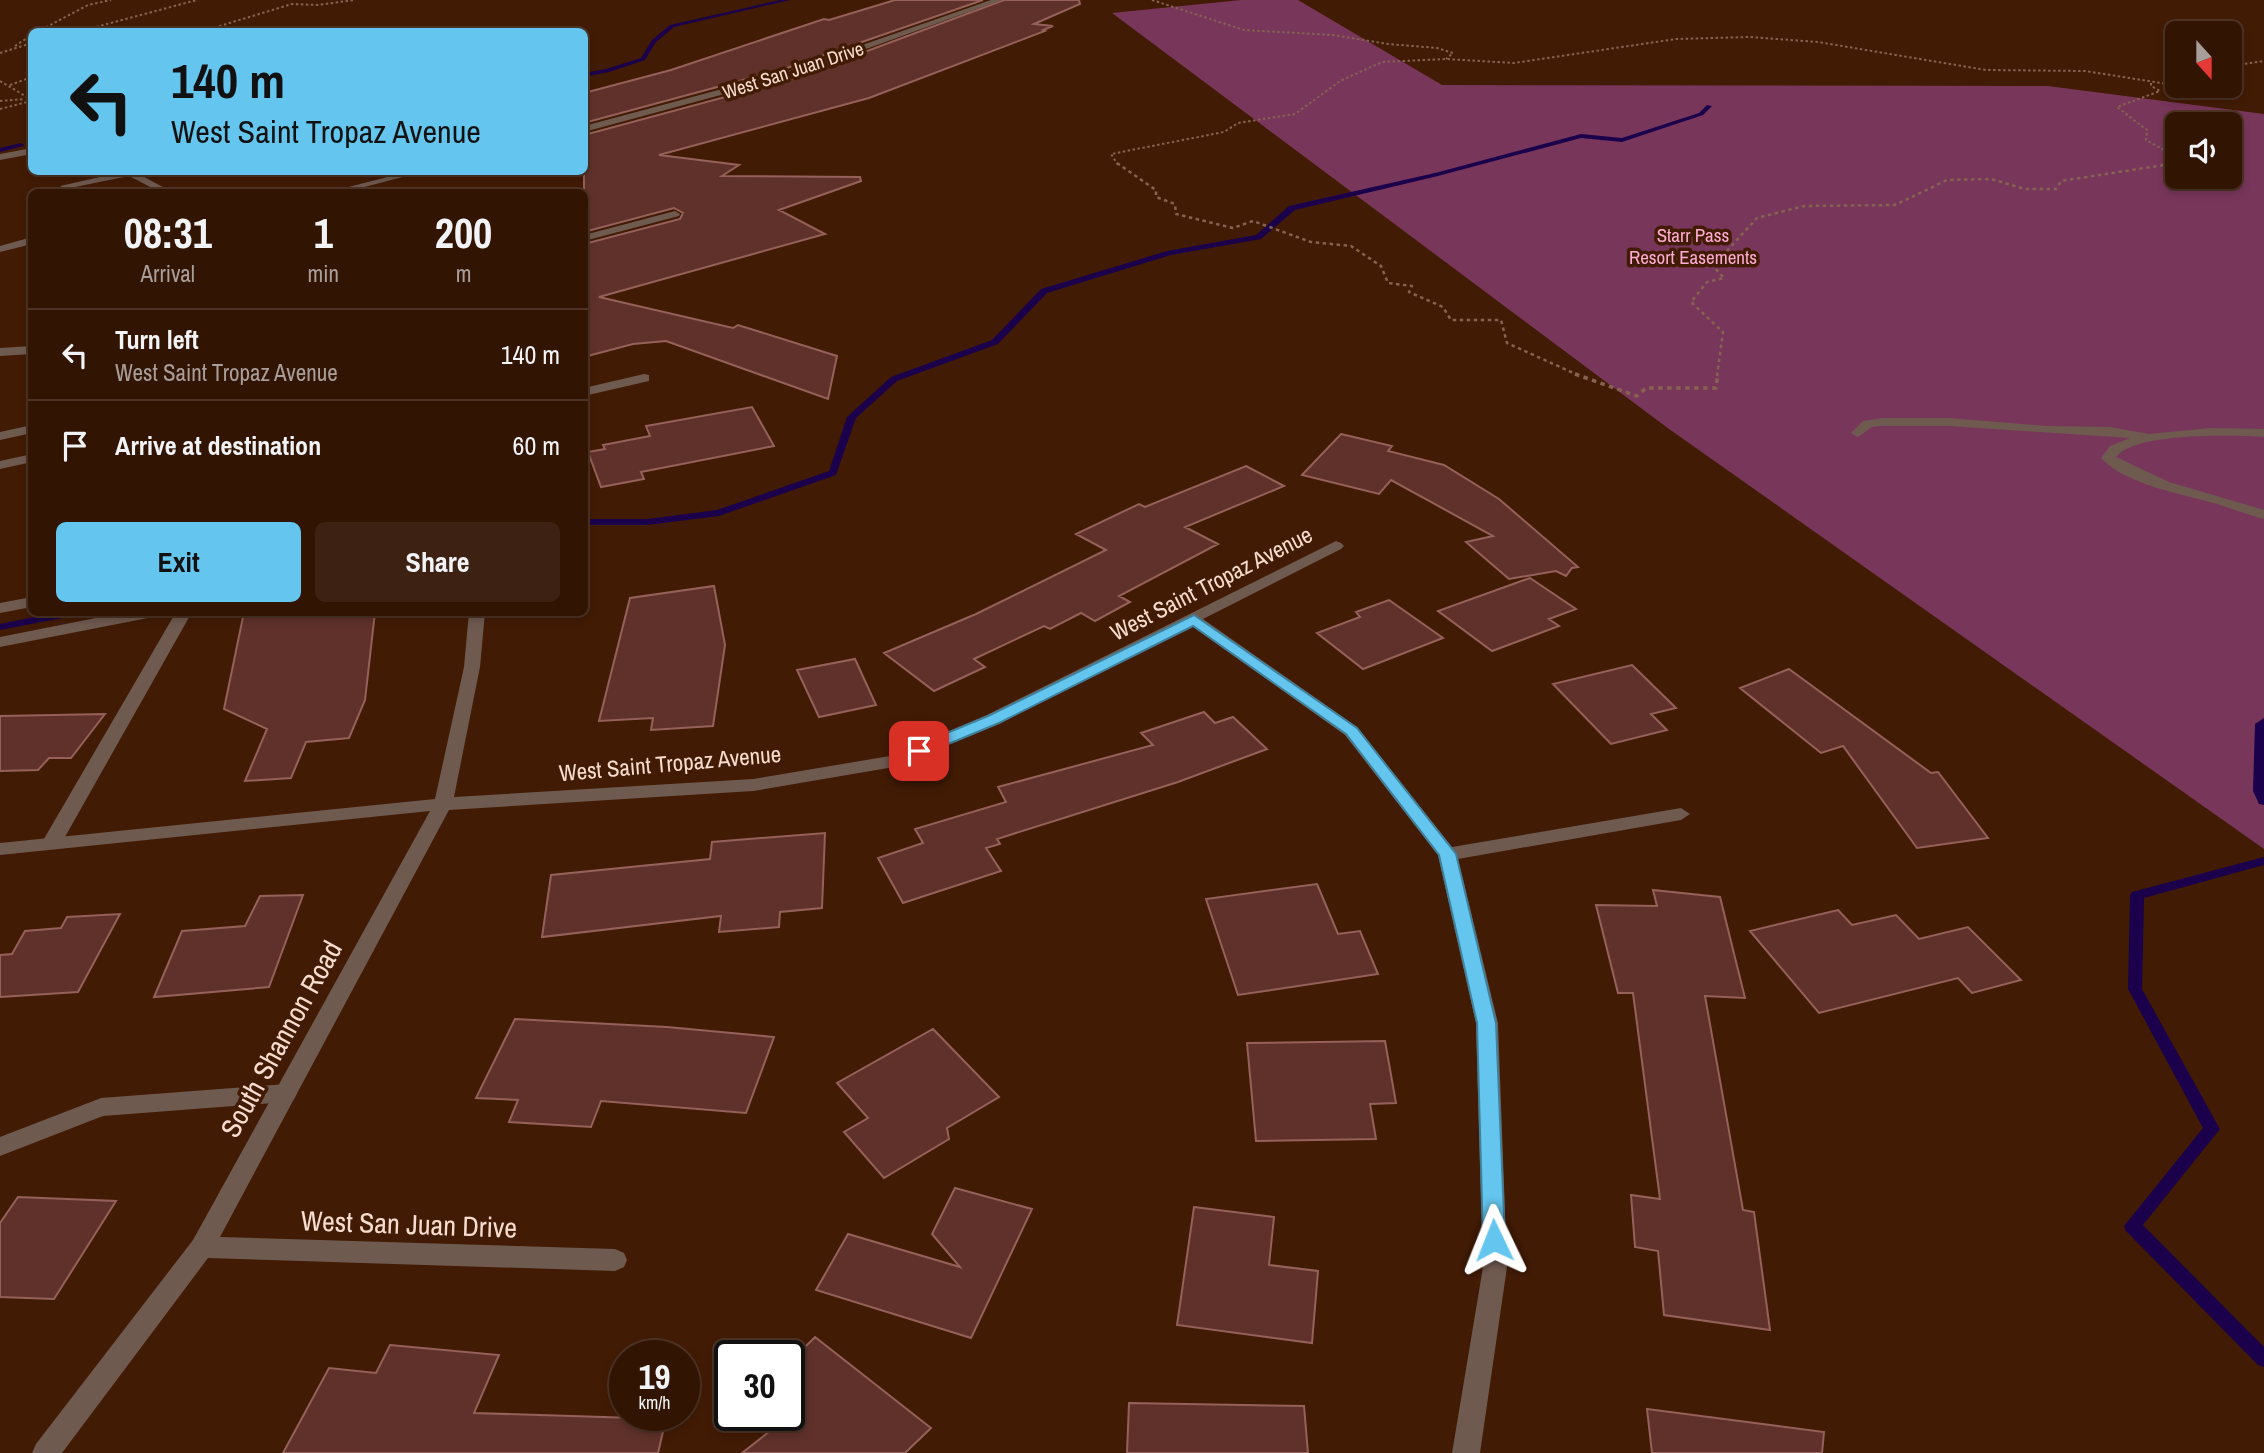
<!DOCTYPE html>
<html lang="en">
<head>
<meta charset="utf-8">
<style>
  body { margin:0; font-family:"Archivo Narrow",sans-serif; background:#3d2112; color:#f1f3f6; height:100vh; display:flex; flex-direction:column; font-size:26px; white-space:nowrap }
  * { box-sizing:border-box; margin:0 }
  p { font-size:23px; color:#a89e9a }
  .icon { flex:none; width:38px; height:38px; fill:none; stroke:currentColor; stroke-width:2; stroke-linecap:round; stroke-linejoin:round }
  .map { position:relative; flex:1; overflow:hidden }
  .drawer { position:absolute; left:28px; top:189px; width:560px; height:427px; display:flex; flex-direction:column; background:#321403; border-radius:10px; box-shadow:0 4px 10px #0003,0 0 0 2px #4d3325 }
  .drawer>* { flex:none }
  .banner { position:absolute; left:28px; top:28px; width:560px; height:147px; border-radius:10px; box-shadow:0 4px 10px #0003,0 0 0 2px #4d3325; background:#64c5ee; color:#111; overflow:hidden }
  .needle { width:46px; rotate:159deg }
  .buttons { position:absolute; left:2165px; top:21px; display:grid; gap:14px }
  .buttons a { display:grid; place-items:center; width:77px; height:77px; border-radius:10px; background:#321403; box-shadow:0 4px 10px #0003,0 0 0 2px #4d3325; font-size:35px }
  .speed { position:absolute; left:609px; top:1340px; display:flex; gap:14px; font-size:35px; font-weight:700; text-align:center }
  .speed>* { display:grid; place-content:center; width:91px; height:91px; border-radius:50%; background:#321403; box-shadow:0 4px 10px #0003,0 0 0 2px #4d3325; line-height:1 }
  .speed small { font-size:18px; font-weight:400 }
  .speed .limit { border:4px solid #111; border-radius:10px; background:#fff; color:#111 }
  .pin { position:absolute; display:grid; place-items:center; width:60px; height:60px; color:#fff; margin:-30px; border-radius:14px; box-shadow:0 4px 10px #0006 }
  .me { position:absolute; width:77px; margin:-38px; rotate:358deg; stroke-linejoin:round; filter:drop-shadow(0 0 5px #0008) }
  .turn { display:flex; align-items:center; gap:24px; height:147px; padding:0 28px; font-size:32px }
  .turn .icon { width:91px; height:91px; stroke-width:2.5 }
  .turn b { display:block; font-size:49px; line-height:60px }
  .eta { display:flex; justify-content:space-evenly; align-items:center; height:119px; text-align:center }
  .eta b { font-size:42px; font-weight:700; line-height:49px }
  .cta { display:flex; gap:14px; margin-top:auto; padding:14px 28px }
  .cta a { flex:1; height:80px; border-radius:10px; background:#64c5ee; color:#111; font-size:28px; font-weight:700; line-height:80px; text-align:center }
  .cta a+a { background:#3d2112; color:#f1f3f6 }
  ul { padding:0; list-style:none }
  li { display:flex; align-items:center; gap:21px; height:91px; padding:0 28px; border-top:2px solid #4d3325 }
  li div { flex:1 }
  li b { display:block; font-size:26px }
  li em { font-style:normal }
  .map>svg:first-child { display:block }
  .green { fill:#78365a; fill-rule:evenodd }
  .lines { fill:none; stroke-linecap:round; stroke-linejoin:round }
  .stream { fill:#1b004b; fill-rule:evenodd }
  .building { fill:#60312b; stroke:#95615a; stroke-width:2 }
  .path-far2 { stroke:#856350; stroke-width:2; stroke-dasharray:2.5 2.5; stroke-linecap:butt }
  .path-far1 { stroke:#856350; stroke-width:2.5; stroke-dasharray:3.5 3.5; stroke-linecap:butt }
  .path { stroke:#856350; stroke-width:3.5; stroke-dasharray:4.5 4.5; stroke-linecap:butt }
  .lane { fill:#6f5a50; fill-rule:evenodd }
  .street { fill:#6f5a50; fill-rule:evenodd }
  .route { fill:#64c5ee; stroke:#41809b; stroke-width:2 }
  .labels { text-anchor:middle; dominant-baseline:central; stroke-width:7; stroke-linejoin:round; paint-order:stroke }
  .far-street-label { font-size:19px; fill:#f7dccf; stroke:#421b04 }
  .far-park-label { font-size:19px; fill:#feabd5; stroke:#421b04 }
  .street-label { font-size:23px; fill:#f7dccf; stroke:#421b04 }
  .near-street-label { font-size:28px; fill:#f7dccf; stroke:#421b04 }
</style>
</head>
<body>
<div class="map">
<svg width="2264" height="1453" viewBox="0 0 2264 1453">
  <rect width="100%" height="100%" fill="#421b04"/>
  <path class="green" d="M1241,0H1298L1442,85L2048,86L2264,114V849L1669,429L1112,13ZM2177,124H2230V177H2177Z"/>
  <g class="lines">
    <path class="stream" d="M780,0H790L674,27L656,42L645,60L609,72L584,77V73L606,69L641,58L652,40L670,25Z
      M1707,105L1712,106L1703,115L1622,142L1581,138L1438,176L1295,210L1261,239L1171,255L1047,293L998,344L897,381L856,418L836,475L719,516L647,525H584V519H647L717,510L829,471L847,417L891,377L992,340L1041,289L1167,251L1256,235L1289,206L1435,173L1581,134L1622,138L1699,113Z
      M21,143L24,145L23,146L0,152V148Z
      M58,612H83L78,615L0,630V624Z
      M2264,718V805L2259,804L2253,791L2255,724Z
      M2264,857V865L2144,898L2142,989L2220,1129L2143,1225L2264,1347V1367L2258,1365L2126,1231L2124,1226L2203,1128L2128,989L2130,895L2132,892Z"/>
  </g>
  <path class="building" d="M895,0H983L784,69L584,123V93L671,70L824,19L829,20Z
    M1004,0H1079L1080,4L1034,24L1053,26L1043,30L1045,31L869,98L659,155L739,165L722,176L860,177L861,181L779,210L825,234L599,297L733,328L738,325L837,356L828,399L666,341L633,344L584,357V244L680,219L683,213L674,208L584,232V135L792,79Z
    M752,407L774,446L641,472L644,479L601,487L588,452L605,449L603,445L650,436L646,426Z
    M1341,434L1392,446L1388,451L1444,465L1499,499L1578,567L1572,568L1566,576L1556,571L1509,579L1466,542L1493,536L1391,480L1379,494L1302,475Z
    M1246,466L1284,486L1185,527L1218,544L1119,596L1130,602L1095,621L1081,613L1050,629L1044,626L974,659L985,667L934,691L884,653L976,614L1106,550L1076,534L1139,504L1145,507Z
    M1530,578L1576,609L1549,619L1559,626L1492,651L1438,611Z
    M714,586L725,645L713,726L651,730L653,718L599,721L630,598Z
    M1389,600L1443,638L1363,669L1317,633L1360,617L1356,612Z
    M244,612H375L365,700L349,738L306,742L291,778L245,781L267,729L224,709Z
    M855,659L876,705L819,717L797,670Z
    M1632,665L1676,708L1651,714L1667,730L1611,744L1553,684Z
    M1789,669L1931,773L1938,772L1988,838L1917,848L1843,746L1821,753L1740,688Z
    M1204,712L1215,723L1233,717L1267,749L1178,782L997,839L1000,844L986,848L1001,871L903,903L878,858L923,843L915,829L1006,802L998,787L1153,745L1141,733Z
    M105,714L71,758H49L38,770L0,771V716Z
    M825,833L822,908L780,912L779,927L719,932L721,916L542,937L551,875L710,859L712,842Z
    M1317,884L1338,934L1360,931L1378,974L1238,995L1206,899Z
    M1653,890L1720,897L1745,998L1705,996L1743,1210L1754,1212L1770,1330L1664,1315L1658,1251L1635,1247L1631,1195L1660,1199L1633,993H1618L1596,905L1657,906Z
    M303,895L269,987L154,997L182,931L245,926L260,896Z
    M1838,910L1852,925L1896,915L1919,939L1968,927L2021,980L1972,993L1958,978L1819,1013L1750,931Z
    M120,914L78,992L0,997V955L12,954L25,931L61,928L67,917Z
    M515,1019L667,1027L774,1037L746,1113L601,1101L591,1127L509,1122L518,1100L476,1098Z
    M933,1029L999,1097L947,1128L949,1139L884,1178L844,1132L868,1118L837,1083Z
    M1385,1041L1396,1103L1370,1104L1376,1139L1256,1141L1247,1043Z
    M955,1188L1032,1209L971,1338L816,1290L848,1234L960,1267L932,1234Z
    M18,1197L116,1201L54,1299L0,1297V1223Z
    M1194,1207L1274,1217L1269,1265L1318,1271L1312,1343L1177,1325Z
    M815,1337L931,1428L905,1453H742L789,1416V1363Z
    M390,1345L499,1355L474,1413L666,1419L658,1453H283L329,1368L376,1373Z
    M1129,1403L1304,1406L1308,1453H1127Z
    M1647,1409L1824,1432L1822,1453H1652Z"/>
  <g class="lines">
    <path class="path-far2" d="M1152,0L1244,30L1333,35L1388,44L1437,48L1453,53L1446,59
      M37,32L88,5L111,0
      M77,32L197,0
      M200,32L292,4L318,5L354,0
      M15,46L32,35
      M0,53L32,43
      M2230,66L2264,61
      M0,81L32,100
      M2151,83V86L2160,91L2117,107L2147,130L2146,140L2166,151L2177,153
      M10,85L32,77
      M0,101L25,99
      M0,109L31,101
      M1118,165L1111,154L1224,132L1238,123L1295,114L1340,81L1382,62L1446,59L1514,63L1676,39L1750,37L1818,42L1986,70L2085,71L2180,86
      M2170,165L2177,163"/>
    <path class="path-far1" d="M1117,163L1156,190V197L1175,204L1176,214L1233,228L1253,221L1311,242L1351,246L1381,266L1388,283L1412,286L1409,292L1443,307L1451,320H1501L1507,343L1580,376
      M1717,376L1723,332L1691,302L1707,282L1724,278L1713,266L1757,218L1804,206L1895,205L1947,180L1991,179L2025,189H2056L2061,181L2177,163"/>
    <path class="path" d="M1575,374L1637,396L1646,388H1716L1718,374"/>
    <path class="lane" d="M32,148V154L0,160V154Z
      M32,237V244L0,252V246Z
      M32,346V354L0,356V348Z
      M1882,418H1949L2047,426L2110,427L2149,434L2211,428L2264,429V437C2233,435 2136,432 2116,457L2169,482L2264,510V519C2248,515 2233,509 2217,504C2183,494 2126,485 2101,458L2110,446L2130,438L1949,426H1882L1872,427L1858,437L1851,433L1863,421Z
      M32,597V607L0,613V603Z
      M126,612H161L153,617L0,647V637Z
      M176,612H192L61,844L58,848H44L41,844Z
      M286,1084L294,1087L297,1093L294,1099L286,1102L103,1116L0,1156V1137L101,1098Z"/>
    <path class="street" d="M991,0H1002L791,76L584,132V126L785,72Z
      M122,172H135L172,192H160L129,176L65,189L60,186Z
      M407,172H422L345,192H329Z
      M675,211L680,214L679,216L584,241V235Z
      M644,374L649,375V381L584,396V388Z
      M32,425V433L0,440V432Z
      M32,454V462L0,469V461Z
      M1336,541L1341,543L1344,546L1341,549L1203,619L1357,727L1452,847L1681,808L1690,814L1681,820L1458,859L1498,1023L1507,1267L1480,1453H1452L1483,1267L1476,1023L1438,855L1345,735L1191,625L999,723L894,767L753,791L449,810L220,1237L615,1249L624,1253L627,1260L624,1267L615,1271L208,1258L62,1453H32L36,1444L193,1240L430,811L0,855V843L435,799L464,667L469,612H485L480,667L454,797L753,779L890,756L987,715Z"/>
  </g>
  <path class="route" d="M1194,615L1357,728L1456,854L1496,1023L1505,1240L1502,1247L1494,1250L1486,1247L1483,1240L1477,1023L1439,855L1346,734L1193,626L999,723L924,754L919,756L911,751L913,747L988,716Z"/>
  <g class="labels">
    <g class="far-street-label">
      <text transform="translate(793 70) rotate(-18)">West San Juan Drive</text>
    </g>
    <g class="far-park-label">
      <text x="1693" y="235">Starr Pass<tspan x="1693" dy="22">Resort Easements</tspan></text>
    </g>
    <g class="street-label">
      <text transform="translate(1211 583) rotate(-27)">West Saint Tropaz Avenue</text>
      <text transform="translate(670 763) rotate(-5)">West Saint Tropaz Avenue</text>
    </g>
    <g class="near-street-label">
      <text transform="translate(281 1039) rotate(-61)">South Shannon Road</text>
      <text transform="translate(409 1224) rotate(2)">West San Juan Drive</text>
    </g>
  </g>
</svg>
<div class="buttons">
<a><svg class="needle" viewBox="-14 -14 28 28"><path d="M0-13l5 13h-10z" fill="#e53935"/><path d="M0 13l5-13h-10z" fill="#a89e9a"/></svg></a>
<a><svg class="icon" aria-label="sound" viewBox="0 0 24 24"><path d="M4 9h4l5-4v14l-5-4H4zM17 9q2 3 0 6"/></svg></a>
</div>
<div class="speed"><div>19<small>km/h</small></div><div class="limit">30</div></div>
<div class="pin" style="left:919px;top:751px;background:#d93025"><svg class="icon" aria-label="arrive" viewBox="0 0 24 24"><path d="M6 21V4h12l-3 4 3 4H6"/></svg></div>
<svg class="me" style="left:1494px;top:1240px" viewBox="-20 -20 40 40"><path d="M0-17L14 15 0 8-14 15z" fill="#64c5ee" stroke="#fff" stroke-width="4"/></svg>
<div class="banner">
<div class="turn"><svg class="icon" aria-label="left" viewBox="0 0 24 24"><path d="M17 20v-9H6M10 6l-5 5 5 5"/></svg><div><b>140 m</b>West Saint Tropaz Avenue</div></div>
</div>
<section class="drawer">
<div class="eta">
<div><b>08:31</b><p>Arrival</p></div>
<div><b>1</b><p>min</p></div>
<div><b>200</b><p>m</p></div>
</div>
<ul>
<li><svg class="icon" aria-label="left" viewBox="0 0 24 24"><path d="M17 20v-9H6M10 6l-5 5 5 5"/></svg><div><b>Turn left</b><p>West Saint Tropaz Avenue</p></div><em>140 m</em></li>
<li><svg class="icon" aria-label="arrive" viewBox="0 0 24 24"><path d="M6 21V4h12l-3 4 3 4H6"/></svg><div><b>Arrive at destination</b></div><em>60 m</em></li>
</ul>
<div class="cta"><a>Exit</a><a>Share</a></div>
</section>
</div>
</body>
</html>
